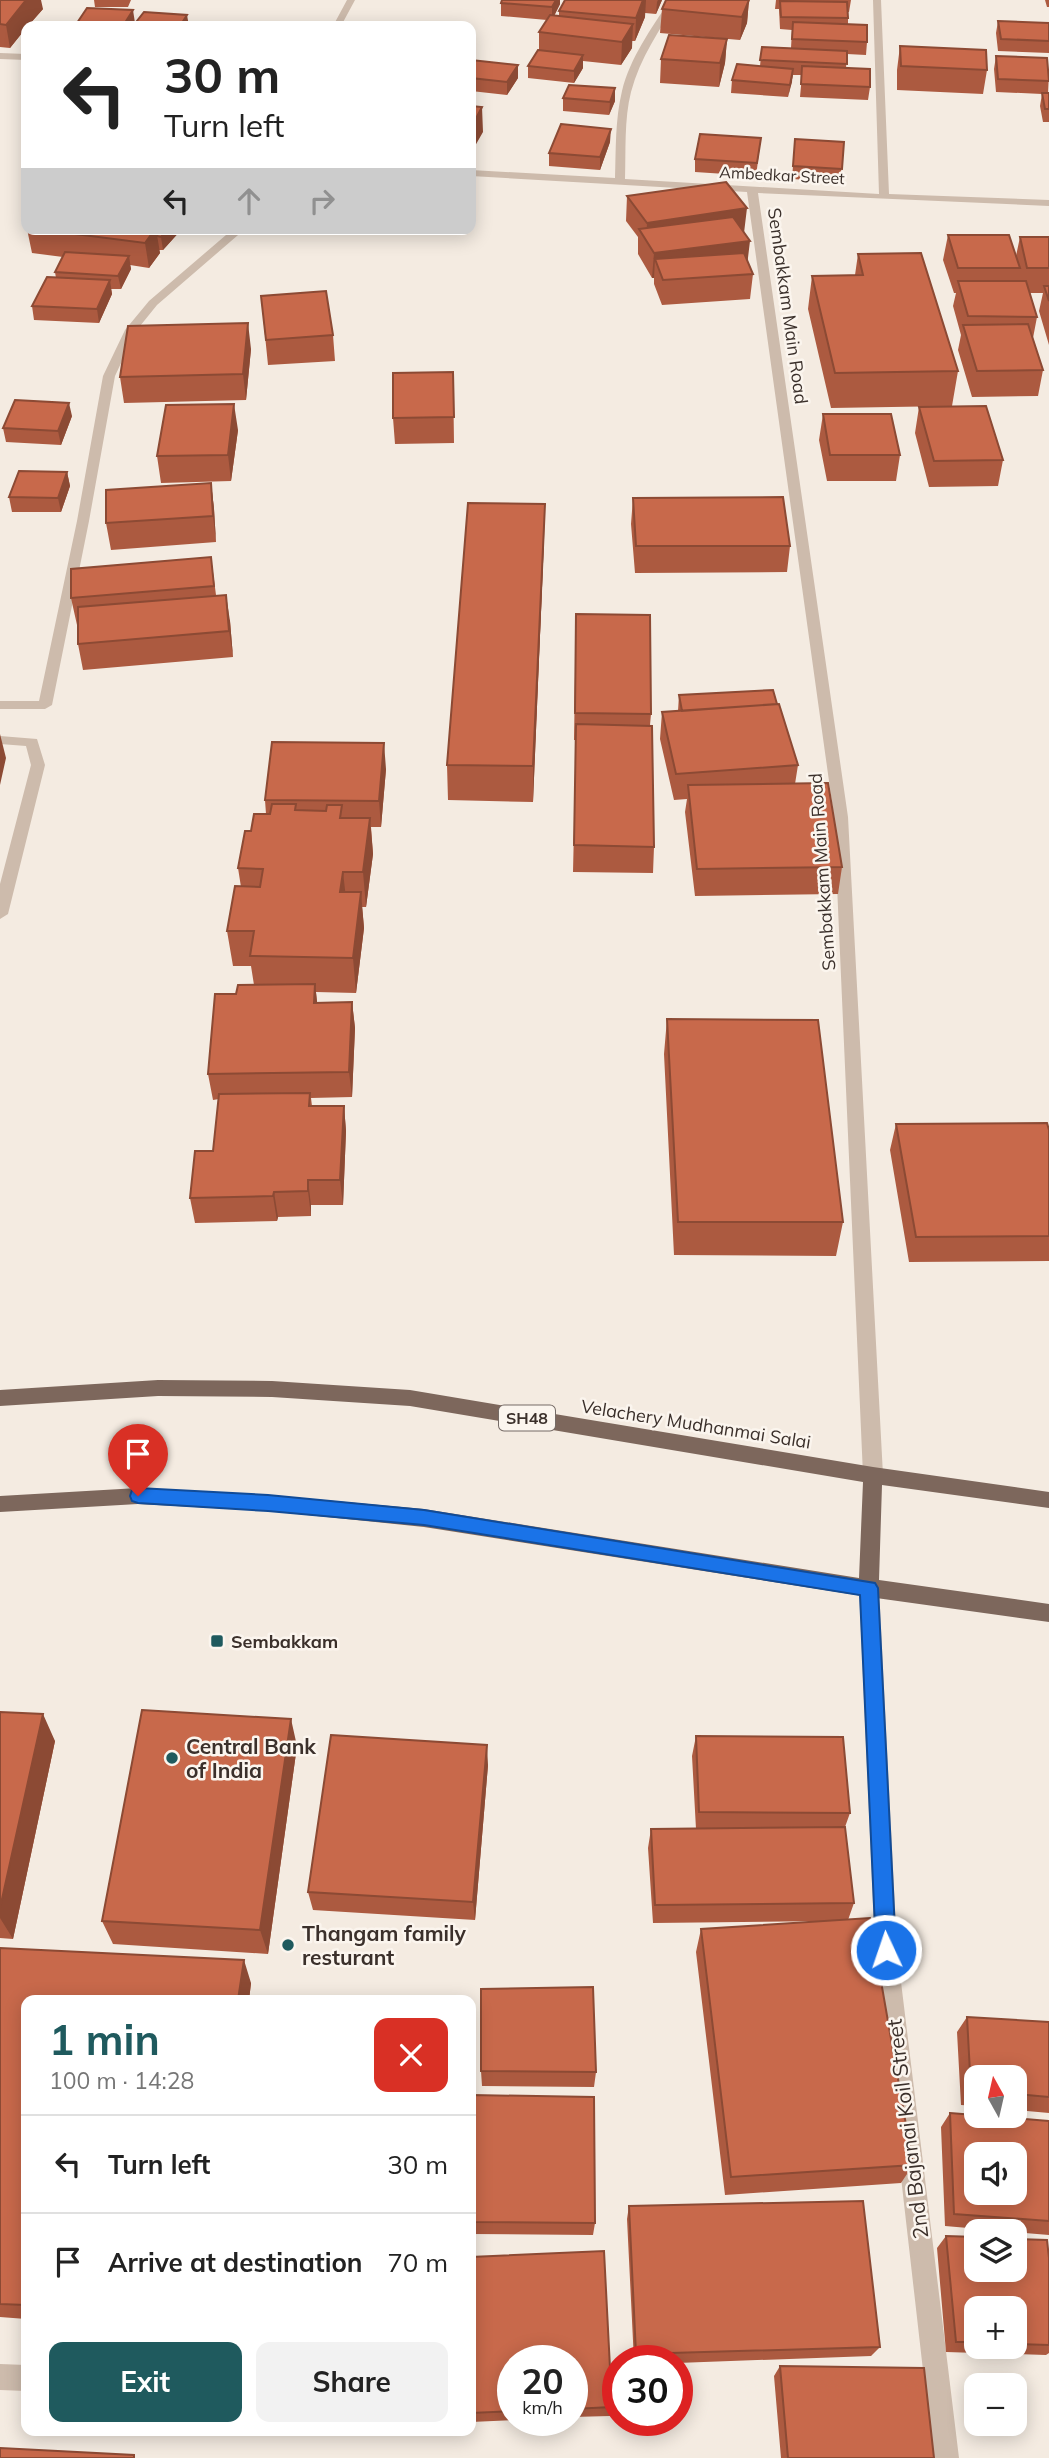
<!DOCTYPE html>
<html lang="en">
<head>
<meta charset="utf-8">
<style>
  body { margin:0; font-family:Mulish,sans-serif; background:#f2f2f2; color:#222; height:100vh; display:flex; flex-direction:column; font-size:26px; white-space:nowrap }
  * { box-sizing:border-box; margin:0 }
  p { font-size:23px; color:#767676 }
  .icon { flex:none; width:38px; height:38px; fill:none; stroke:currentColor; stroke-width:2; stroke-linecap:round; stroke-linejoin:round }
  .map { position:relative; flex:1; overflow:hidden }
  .panel { position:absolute; left:21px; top:1995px; width:455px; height:441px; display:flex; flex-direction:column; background:#fff; border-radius:14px; box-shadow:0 4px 18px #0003 }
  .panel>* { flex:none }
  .top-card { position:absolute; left:21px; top:21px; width:455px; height:214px; border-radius:14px; box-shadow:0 4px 18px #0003; background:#fff; color:#222; overflow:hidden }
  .needle { width:46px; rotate:352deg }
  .controls { position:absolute; left:964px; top:2065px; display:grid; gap:14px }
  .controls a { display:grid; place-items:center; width:63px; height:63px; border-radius:14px; background:#fff; box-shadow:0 4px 18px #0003; font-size:35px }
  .speed { position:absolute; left:497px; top:2345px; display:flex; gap:14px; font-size:35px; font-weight:700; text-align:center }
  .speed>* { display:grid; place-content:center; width:91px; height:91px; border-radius:50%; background:#fff; box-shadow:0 4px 18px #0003; line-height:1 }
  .speed small { font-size:18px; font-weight:400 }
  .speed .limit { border:10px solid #d22; background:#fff; color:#111 }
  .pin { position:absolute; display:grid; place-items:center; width:60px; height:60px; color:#fff; margin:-72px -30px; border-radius:50% 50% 50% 0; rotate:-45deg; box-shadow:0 0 7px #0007 }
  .pin .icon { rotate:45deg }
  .me { position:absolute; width:77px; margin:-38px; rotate:357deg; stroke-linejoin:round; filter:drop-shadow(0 0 5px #0008) }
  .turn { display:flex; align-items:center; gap:24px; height:147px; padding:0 28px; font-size:32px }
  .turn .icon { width:91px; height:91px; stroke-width:2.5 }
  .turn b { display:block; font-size:49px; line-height:60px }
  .lanes { display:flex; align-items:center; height:66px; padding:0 28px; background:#0003; justify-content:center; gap:35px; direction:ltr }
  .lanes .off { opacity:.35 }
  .round { display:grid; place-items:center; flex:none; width:74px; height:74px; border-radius:14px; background:#f2f2f2 }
  .summary { display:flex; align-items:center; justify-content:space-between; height:119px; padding:0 28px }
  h1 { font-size:42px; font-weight:700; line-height:52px; color:#1f5a5e }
  .cta { display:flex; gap:14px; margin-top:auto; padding:14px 28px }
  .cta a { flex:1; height:80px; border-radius:14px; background:#1f5a5e; color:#fff; font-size:28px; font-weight:700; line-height:80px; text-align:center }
  .cta a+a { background:#f2f2f2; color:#222 }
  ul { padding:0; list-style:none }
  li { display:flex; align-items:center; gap:21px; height:98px; padding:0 28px; border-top:2px solid #e0e0e0 }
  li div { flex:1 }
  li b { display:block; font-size:26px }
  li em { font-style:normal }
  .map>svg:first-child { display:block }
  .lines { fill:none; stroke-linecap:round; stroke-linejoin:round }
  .minor { fill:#cdbbac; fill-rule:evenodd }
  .primary { fill:#7d675c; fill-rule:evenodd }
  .wall { fill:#ac5a40; fill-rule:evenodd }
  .shaded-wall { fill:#8c4a34 }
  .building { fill:#c8694b; stroke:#8c4a34; stroke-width:2; fill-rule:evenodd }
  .route { fill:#1a73e8; stroke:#114b97; stroke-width:2 }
  .poi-dot { fill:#1f5a5e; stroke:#fbf5ee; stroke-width:2.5 }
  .labels { text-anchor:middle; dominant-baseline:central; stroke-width:5; stroke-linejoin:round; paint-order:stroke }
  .far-street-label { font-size:16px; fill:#3b302b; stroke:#fbf5ee }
  .shield { fill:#fbf5ee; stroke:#756b66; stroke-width:2 }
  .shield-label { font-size:16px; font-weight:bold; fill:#3b302b }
  .street-label { font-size:18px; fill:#3b302b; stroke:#fbf5ee }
  .poi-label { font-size:18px; font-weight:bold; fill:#3b302b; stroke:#fbf5ee; text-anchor:start }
  .near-poi-label { font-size:21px; font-weight:bold; fill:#3b302b; stroke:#fbf5ee; text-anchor:start }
  .near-street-label { font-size:21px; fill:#3b302b; stroke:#fbf5ee }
</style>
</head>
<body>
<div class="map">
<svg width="1049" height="2458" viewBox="0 0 1049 2458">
  <rect width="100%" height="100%" fill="#f4ebe1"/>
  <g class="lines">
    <path class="minor" d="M347,0H355L341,26H333Z
      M670,0H678C660,29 640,58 631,92C624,120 626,150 625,179L879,194L873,0H881L889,194L1049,200V206L758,193L848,817L883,1475L880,1481L873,1483L866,1481L863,1475L834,817L747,192L471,176V170L615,178C616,149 615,120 622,91C630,58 651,29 670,0Z
      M0,53L26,54V60L0,59Z
      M233,229H245L157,305L136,331L115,376L89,521L52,705L45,709H0V701H39L77,521L103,376L125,330L149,301Z
      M0,736L37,739L45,765L8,914L0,919V884L31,765L26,746L0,744Z
      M869,1579L876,1582L879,1588L897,1949L959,2458H933L875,1949L859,1588L862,1582Z
      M0,2364L26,2365V2391L0,2390Z"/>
    <path class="primary" d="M158,1380L272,1381L410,1390L873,1467L1049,1492V1508L882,1485L879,1580L1049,1604V1622L869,1597L424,1527L268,1511L138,1504L0,1512V1496L138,1488L268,1495L424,1509L859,1578L863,1482L410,1406L272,1397L158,1396L0,1406V1390Z"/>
  </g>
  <path class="wall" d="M0,0L43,9L28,26H26V28L10,48L0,47Z
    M94,0H131L128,7H95Z
    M565,0H662L656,14L645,13V17L635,41H632V48L621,65L583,61V68L574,83L528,78V66L539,50V32L547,20L501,16V3L560,4L554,16H559V11Z
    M749,0L747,23L740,40L660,33L662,9Z
    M776,0H851L849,12H848V24L867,42L866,55L847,54L846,68L870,87L868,100L800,97L802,75H793L788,97L731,93L732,80L760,66L762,47L791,48L792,30L780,29L779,9H775Z
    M1045,0H1049V7H1047Z
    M998,21L1049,23V53L998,51L996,33Z
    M727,39L725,63L719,87L660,83L661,59Z
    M900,46L987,70L983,94L897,90V70Z
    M996,56L1049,73L1048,93H1049V122H1043L1040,106L1042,94L996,92L994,69Z
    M471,60L518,78L507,95L471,91Z
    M615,88V101L609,115L563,111V98Z
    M761,138L756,176L695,172V159Z
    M795,139L844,142L840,182L792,179Z
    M610,142L600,170L549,166V153Z
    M627,196L744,233L748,263L753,274L750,299L662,305L654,284V278H652L638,254V237L626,221Z
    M27,229H181V230L163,250H159L160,253L149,268L130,265L131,269L121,289H111L112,294L99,323L34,320L32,306L56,278L55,272L63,257L32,253Z
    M948,235L1016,256L1020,237H1049V345L1039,311L1043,293H1030L1037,317L1033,338L1043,370L1038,396L972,397L958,350L961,335L953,306L956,293H954L943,260Z
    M858,254L958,371L952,406L831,408L808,309L812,276L855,275Z
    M261,296L333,335L335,361L268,365Z
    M251,349L246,400L124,403L120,377Z
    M453,372L454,443L395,444L393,418Z
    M919,407L1003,460L998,486L929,487L915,433Z
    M823,414L900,455L896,481H827L819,440Z
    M72,416L61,445L6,442L3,428Z
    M238,430L231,481L161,483L157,456Z
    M67,472L70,486L61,512H12L9,497Z
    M211,483L214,509L216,542L111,550L106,523Z
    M633,498L790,546L787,572L635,573L631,524Z
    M544,540L533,802L448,800L447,765Z
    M211,557L216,595L230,621L233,657L83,670L78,644V625H77L71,598Z
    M576,614L651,714L650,725L654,847L653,873L573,872L576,740H574Z
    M679,695L777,704L798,765L795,784L842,867L838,894L695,896L685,812L687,799L674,800L660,739L662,712L678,711Z
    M386,769L381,827H371L373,854L366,907H362L364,928L356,993L316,992L317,1003L352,1002L355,1028L352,1097L311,1098L312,1106H344L346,1131L343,1205H311V1216L278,1217L277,1221L195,1223L190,1198L213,1151L219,1099L213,1100L208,1074L236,994L254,985L251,966H233L227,931L241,887L238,868L266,814L265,800Z
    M667,1019L843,1222L836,1256L674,1255L664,1054Z
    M896,1124L1049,1130V1261L909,1262L890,1150Z
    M0,1712L55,1741L13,1939L0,1938Z
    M696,1736L850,1813L845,1827L854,1903L848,1920L913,2165L901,2183L725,2195L696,1952L701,1929L828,1921L653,1923L648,1848L651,1829H696L692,1756Z
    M297,1746L268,1954L113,1944L102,1921Z
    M488,1765L475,1920L313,1910L308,1892Z
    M0,1948L251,1983L249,2000H26V2319L0,2317Z
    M967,2017L1049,2022V2113L1015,2110V2077H976V2106L961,2105L957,2032Z
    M481,2071L596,2072L594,2087L482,2086Z
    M471,2095L595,2223L593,2235L471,2234Z
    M950,2113L1049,2121V2235L945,2226L941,2127Z
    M629,2206L880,2347L871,2356L677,2363V2361H634L627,2219Z
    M946,2236L1049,2258V2353L1046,2355L946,2352L937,2248ZM976,2308H1015V2347H976Z
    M604,2251L612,2407L610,2416L572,2417V2361H513V2420L471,2422V2257Z
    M780,2366L934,2458H781L774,2376Z"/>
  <path class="shaded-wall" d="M26,0H41L43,9L28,26H26V28L10,48L6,25Z
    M556,0H560V4L552,20V7Z
    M643,0H646L645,17L635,41L636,18Z
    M658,0H662L656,14L657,2Z
    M749,0L747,23L740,40L742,17Z
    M133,10L135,23L132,26H123Z
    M187,15L189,26H180Z
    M633,24L632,48L621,65L622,42Z
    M727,39L725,63L719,87L720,63Z
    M583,55V68L574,83V71Z
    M518,65V78L507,95V82Z
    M793,69L792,82L788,97L790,85Z
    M615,88V101L609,115L610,102Z
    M482,107L483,132L471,153V128Z
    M611,129L610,142L600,170V157Z
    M747,208L744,233L646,241L647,223Z
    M155,229H156L160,253L149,268L145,243Z
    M168,229L181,230L163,250L161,237Z
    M750,241L747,266L655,259L654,278H652L654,253Z
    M129,256L131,269L121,289L118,276Z
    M110,280L112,294L99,323L97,309Z
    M248,323L251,349L246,400L243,374Z
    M69,403L72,416L61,445L58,431Z
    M234,404L238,430L231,481L228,455Z
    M67,472L70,486L61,512L58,498Z
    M211,483L214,509L216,542L213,516Z
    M545,504L544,540L533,802V766Z
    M226,595L230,621L233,657L229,631Z
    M0,734L6,758L0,785Z
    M384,743L386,769L381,827L379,801Z
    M370,818L373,854L366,907L363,872Z
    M343,872L347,907L340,892Z
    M361,892L364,928L356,993L353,958Z
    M315,984L318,1010L314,1003Z
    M352,1002L355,1028L352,1097L349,1072Z
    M344,1106L346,1131L343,1205L340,1180Z
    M308,1180L311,1205V1216L308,1191Z
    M274,1192L278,1217L277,1221L273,1196Z
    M43,1714L55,1741L13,1939L0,1918V1908Z
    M291,1719L297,1746L268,1954L260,1930Z
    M487,1745L488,1765L475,1920L473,1902Z
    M244,1960L251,1983L249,2000H238Z"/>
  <path class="building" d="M0,0H26L6,25L0,24Z
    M502,0H556L552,7L501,3Z
    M565,0H643L636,18L559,11Z
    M666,0H749L742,17L662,9Z
    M780,1L847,2L848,18L781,17Z
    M87,8L133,10L123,26H75Z
    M144,12L187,15L180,26H133Z
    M550,15L633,24L622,42L539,32Z
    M998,21L1049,23V41L1001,39Z
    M793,22L867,25V42L792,39Z
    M269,23L302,25L301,26H266Z
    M207,24L237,26H206Z
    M669,35L727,39L720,63L661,59Z
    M900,46L986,50L987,70L901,66Z
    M762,47L847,51V64L760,60Z
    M538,50L583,55L574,71L528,66Z
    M996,56L1047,58L1049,81L998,79Z
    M471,60L518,65L507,82L471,78Z
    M737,64L793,69L790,85L732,80Z
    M802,66L870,69V87L801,84Z
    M569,85L615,88L610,102L563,98Z
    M1042,93H1049V109H1045Z
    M471,106L482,107L471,128Z
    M561,124L611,129L600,157L549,153Z
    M700,134L761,138L757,163L695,159Z
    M795,139L844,142L842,169L793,166Z
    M726,182L747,208L647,223L627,196Z
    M733,217L750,241L654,253L639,229Z
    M36,229H155L145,243Z
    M156,229H168L161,237L157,236Z
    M948,235H1009L1020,268H958Z
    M1020,237H1049V268H1027Z
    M65,252L129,256L118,276L55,272Z
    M744,253L753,274L663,280L655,259Z
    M921,253L958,371L835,373L812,276L863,275L858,254Z
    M47,277L110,280L97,309L32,306Z
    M958,281H1026L1037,317L968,316Z
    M1044,286H1049V301Z
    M326,291L333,335L266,340L261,296Z
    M248,323L243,374L120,377L128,326Z
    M1028,324L1043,370L977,371L963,325Z
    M453,372L454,417L393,418V373Z
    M15,400L69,403L58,431L3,428Z
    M234,404L228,455L157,456L166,405Z
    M986,406L1003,460L934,461L919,407Z
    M823,414H891L900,455H830Z
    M19,471L67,472L58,498L9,497Z
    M211,483L213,516L106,523V490Z
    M783,497L790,546H636L633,498Z
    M468,503L545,504L533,766L447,765Z
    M211,557L214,586L71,598V569Z
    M226,595L229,631L78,644V607Z
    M576,614L650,615L651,714L575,713Z
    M773,690L777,704L682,711L679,695Z
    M779,704L798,765L676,774L662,712Z
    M576,724L652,726L654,847L574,845Z
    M272,742L384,743L379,801L265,800Z
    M828,783L842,867L697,869L688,785Z
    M272,804H296L295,810L326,811L327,805H342L340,818H370L363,872H343L340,892H361L353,958L250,956L254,931H227L235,886L260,887L263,869L238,868L245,831H251L254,814H270Z
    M315,984L314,1003L352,1002L349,1072L208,1074L215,994H236L238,985Z
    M667,1019L818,1020L843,1222H678Z
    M310,1093L309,1106H344L340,1180H308V1191L274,1192L273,1196L190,1198L195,1151H213L219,1094Z
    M1047,1123L1049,1130V1236L916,1237L896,1124Z
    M142,1710L291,1719L260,1930L102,1921Z
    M0,1712L43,1714L0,1908Z
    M331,1735L487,1745L473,1902L308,1892Z
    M696,1736L843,1737L850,1813L699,1812Z
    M845,1827L854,1903L655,1905L651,1829Z
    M870,1918L913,2165L731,2177L701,1929Z
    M0,1948L244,1960L238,2000H26V2305L0,2304Z
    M593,1987L596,2072L481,2071V1989Z
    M967,2017L1049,2022V2097L1015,2094V2077H976V2091H971Z
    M471,2095L594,2097L595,2223L471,2222Z
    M950,2113L1049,2121V2221L954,2214ZM976,2154H1015V2193H976Z
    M863,2201L880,2347L636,2354L629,2206Z
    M946,2236L976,2237V2270H1015V2239L1047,2240L1049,2258V2345L1015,2344V2308H976V2342H956Z
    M604,2251L612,2407L572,2409V2361H513V2411L471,2413V2257Z
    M780,2366L924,2368L934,2458H788Z
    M0,2448L134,2455V2458H0Z"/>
  <path class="route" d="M138,1488L268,1495L424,1510L875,1583L878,1588L896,1950L893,1957L886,1960L879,1957L876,1950L860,1595L424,1525L268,1511L138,1503L132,1501L130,1496L132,1490Z"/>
  <g class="poi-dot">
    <rect x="210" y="1634" width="14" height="14" rx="3.5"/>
    <circle cx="172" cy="1758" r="7"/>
    <circle cx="288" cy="1945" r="7"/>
  </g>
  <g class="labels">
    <g class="far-street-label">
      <text transform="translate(782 175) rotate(3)">Ambedkar Street</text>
    </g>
    <rect class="shield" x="499" y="1405.5" width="56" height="25" rx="5"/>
    <g class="shield-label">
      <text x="527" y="1418">SH48</text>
    </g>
    <g class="street-label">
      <text transform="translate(788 306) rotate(82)">Sembakkam Main Road</text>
      <text transform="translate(822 872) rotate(-94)">Sembakkam Main Road</text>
      <text transform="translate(696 1424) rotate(9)">Velachery Mudhanmai Salai</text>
    </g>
    <g class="poi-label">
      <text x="231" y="1641">Sembakkam</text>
    </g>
    <g class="near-poi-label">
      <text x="186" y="1746">Central Bank<tspan x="186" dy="24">of India</tspan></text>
      <text x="302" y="1933">Thangam family<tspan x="302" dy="24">resturant</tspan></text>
    </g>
    <g class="near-street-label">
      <text transform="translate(907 2129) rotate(-97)">2nd Bajanai Koil Street</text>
    </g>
  </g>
</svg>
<div class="controls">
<a><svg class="needle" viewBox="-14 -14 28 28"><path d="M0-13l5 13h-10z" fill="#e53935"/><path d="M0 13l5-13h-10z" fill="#767676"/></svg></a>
<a><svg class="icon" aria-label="sound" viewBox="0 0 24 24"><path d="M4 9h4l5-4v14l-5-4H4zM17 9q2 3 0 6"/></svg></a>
<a><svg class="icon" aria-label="layers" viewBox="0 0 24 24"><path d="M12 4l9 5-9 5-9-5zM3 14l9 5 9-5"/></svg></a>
<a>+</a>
<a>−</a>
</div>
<div class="speed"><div>20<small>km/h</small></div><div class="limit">30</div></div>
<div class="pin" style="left:138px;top:1496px;background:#d93025"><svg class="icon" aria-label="arrive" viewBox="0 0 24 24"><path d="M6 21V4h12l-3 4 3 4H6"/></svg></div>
<svg class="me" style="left:886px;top:1950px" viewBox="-20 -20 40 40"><circle r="17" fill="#1a73e8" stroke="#fff" stroke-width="3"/><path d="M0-11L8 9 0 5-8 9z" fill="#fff"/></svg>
<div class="top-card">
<div class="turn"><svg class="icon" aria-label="left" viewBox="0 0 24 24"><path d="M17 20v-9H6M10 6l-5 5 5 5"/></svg><div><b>30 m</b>Turn left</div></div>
<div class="lanes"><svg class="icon" aria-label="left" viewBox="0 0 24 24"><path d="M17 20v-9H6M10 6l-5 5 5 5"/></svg><svg class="icon off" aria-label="ahead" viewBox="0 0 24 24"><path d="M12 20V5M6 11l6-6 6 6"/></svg><svg class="icon off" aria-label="right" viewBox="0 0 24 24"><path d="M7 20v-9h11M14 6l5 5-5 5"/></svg></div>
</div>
<section class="panel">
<div class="summary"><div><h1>1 min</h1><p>100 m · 14:28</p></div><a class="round" style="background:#d93025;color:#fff"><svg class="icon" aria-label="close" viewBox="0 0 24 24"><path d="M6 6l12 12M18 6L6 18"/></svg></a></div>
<ul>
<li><svg class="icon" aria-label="left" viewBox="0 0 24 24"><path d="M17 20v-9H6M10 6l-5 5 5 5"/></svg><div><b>Turn left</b></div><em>30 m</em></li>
<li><svg class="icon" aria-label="arrive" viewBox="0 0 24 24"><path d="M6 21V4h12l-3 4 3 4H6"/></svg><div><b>Arrive at destination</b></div><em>70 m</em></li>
</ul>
<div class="cta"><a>Exit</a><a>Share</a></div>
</section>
</div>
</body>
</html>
